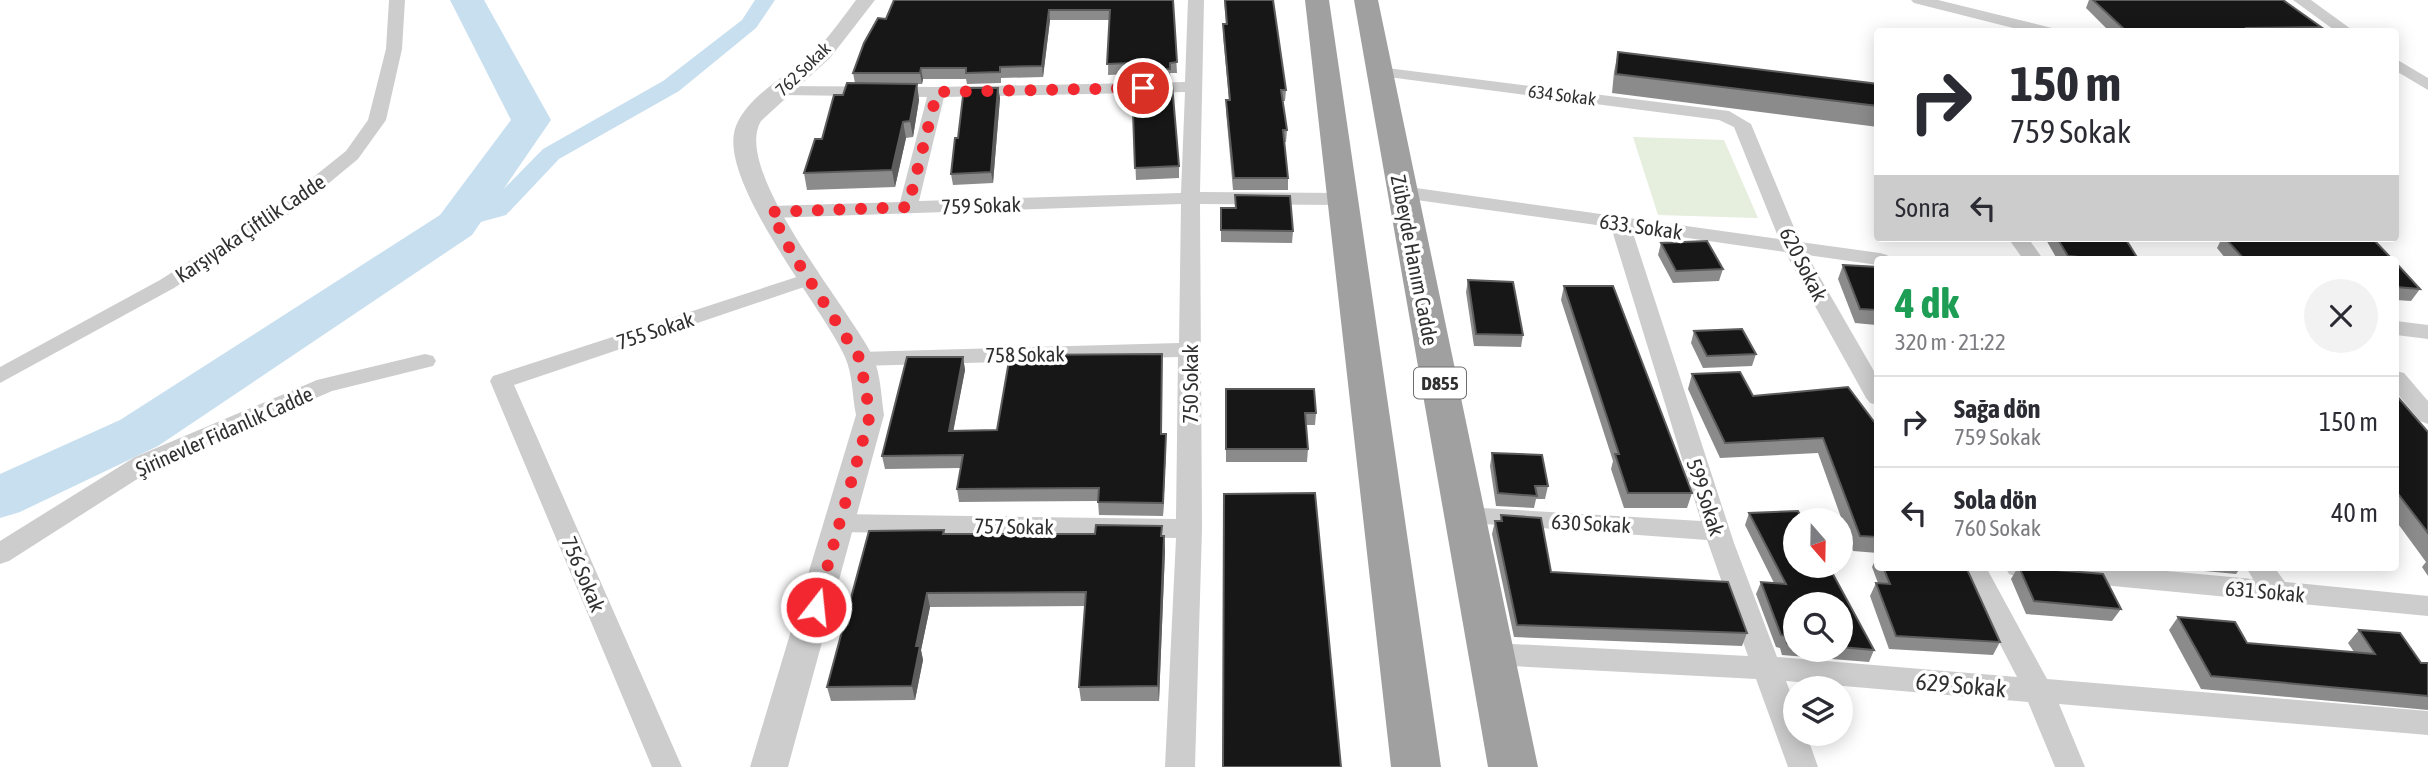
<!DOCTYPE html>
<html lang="tr">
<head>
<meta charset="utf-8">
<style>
  body { margin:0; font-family:"Asap Condensed",sans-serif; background:#f2f2f3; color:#2b2b33; height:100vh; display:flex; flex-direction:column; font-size:26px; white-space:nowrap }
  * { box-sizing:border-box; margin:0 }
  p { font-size:23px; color:#7c7c81 }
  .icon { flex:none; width:38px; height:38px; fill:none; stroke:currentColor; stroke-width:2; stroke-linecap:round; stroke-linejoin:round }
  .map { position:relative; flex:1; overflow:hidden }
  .side { position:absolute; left:1874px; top:256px; width:525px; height:315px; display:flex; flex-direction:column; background:#fff; border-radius:7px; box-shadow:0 4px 18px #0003 }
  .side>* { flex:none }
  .banner { position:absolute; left:1874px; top:28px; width:525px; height:214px; border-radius:7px; box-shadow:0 4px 18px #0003; background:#fff; color:#2b2b33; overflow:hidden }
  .needle { width:46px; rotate:160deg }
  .buttons { position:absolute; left:1783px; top:508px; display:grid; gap:14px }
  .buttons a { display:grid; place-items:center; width:70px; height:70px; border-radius:50%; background:#fff; box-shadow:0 4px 18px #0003; font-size:35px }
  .pin { position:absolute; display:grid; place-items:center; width:60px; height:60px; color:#fff; margin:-30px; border:4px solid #fff; border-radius:50%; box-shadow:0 2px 7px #0007 }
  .me { position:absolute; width:77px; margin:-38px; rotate:16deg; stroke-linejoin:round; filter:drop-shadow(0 0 5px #0008) }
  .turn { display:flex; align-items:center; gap:24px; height:147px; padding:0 21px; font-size:32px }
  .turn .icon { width:91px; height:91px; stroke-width:2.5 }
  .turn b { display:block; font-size:49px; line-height:60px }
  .then { display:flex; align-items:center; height:66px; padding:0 21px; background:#0003; gap:14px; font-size:26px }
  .round { display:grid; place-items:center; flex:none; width:74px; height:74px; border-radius:37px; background:#f2f2f3 }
  .headline { display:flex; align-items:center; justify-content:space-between; height:119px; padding:0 21px }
  h1 { font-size:42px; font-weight:700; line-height:52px; color:#1e9e55 }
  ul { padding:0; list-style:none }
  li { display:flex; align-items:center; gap:21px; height:91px; padding:0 21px; border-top:2px solid #e1e1e2 }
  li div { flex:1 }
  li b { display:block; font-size:26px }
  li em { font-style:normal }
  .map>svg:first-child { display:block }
  .green { fill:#e6eedd }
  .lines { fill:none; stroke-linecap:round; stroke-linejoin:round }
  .canal { fill:#c8dfef; fill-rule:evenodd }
  .river { fill:#c8dfef; fill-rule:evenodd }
  .minor { fill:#cdcdcd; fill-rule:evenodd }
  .tertiary { fill:#cdcdcd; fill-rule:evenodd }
  .trunk { fill:#a0a0a0; fill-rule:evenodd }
  .wall { fill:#8b8b8b; fill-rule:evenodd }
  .shaded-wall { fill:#5d5d5d }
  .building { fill:#171717; stroke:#5d5d5d; stroke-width:2 }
  .route { stroke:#f22730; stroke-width:12; stroke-dasharray:0 21.6 }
  .labels { text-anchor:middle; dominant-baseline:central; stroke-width:7; stroke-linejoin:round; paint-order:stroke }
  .far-street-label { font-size:18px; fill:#303030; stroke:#fff }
  .shield { fill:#fff; stroke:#6e6e6e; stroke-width:2 }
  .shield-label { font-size:19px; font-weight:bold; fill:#303030 }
  .street-label { font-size:21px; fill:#303030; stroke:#fff }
  .near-street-label { font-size:24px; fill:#303030; stroke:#fff }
</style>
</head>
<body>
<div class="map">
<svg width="2428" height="767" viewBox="0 0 2428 767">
  <rect width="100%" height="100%" fill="#fff"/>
  <path class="green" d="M1633,137L1724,140L1758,218L1658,215Z"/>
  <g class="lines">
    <path class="canal" d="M755,0H775L756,28L679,91L559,159L506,215L459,228L450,225L446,220L450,215L488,205L543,149L663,81L742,20Z"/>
    <path class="river" d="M450,0H484L551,120L472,235L158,446L20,512L0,518V474L120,420L440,215L511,120Z"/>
    <path class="minor" d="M389,0H405L402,49L386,120L358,159L300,207L174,288L0,383V367L160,280L286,199L346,151L368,120L386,49Z
      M1188,0H1204L1200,192L1342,193L1352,199L1342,205L1200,204L1202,529L1195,767H1165L1176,538L839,532L830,530L826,523L830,516L839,514L1176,519L1178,357L860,366L852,364L849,359L852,354L860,352L1179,343L1181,204L771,218L761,212L771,206L900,202L927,97L783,95L775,90L777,86L937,87L1185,82ZM1185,92L1181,193L919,201L944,97Z
      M1911,0H1938L2056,29L2057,32H2029L1914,3Z
      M2293,0H2311L2355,32H2337Z
      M2396,59L2428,78V90L2396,71Z
      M1379,67L1729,111L1751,124L1800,242L1880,253L1887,255L1890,259H1878V265L1807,255L1878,378V405L1870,403L1866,398L1785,252L1632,230L1734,543L1777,657L2017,677L1960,567H1986L2047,679L2428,711V735L2059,704L2085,767H2055L2028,702L1786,681L1796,707V733H1806L1818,767H1788L1756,679L1493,665L1483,662L1479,654L1483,646L1493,643L1748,656L1707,540L1457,522L1453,516L1457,510L1466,507L1701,521L1611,227L1402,198L1393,192L1395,188L1402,186L1779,239L1734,127L1719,120L1373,75L1371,72L1373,69Z
      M2008,238H2028L2043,259H2023Z
      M809,273L816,275L819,279L816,283L514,385L682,767H652L490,381L493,376Z
      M2396,321L2428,325V339L2396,335Z
      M425,354L433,356L436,361L433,366L332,391L153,469L9,561L0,564V541L135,457L317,380Z
      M2396,371L2404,373L2428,401V424L2420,421L2396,392Z
      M2005,567H2123L2253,579L2246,567H2274L2285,582L2428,596V616L2018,577L2009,574Z"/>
    <path class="tertiary" d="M856,0H875L830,58L761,121C731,170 850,309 873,357C881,375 881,396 884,415L788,767H750L856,415C852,396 853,375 845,357C823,307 715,179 736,126C749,93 792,74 816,50C831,35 843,17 856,0Z"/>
    <path class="trunk" d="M1305,0H1329L1441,767H1391Z
      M1354,0H1378L1538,767H1488Z"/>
  </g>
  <path class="wall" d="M1173,0L1177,73H1170L1171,80H1132L1131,74L1108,75L1109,20H1050L1043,77L1001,78V83L967,84L966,79H923L922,84H917L919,100L913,137L906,138L895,187L807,190L804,173L822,139L843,95L855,83L853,73L886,19Z
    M1224,0H1273L1286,90L1285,101H1283L1287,130L1286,142H1284L1288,178V190H1233L1226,111V100H1229L1223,35V24H1226Z
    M2089,0H2283L2321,27L2319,32H2110L2086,8Z
    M1618,52L1878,84V127L1612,93L1614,72Z
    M1132,85L1179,166V178L1136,180Z
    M998,88L1000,98L993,183L953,185L951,174L958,138Z
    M1235,195L1293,231L1292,243L1221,242V208H1235Z
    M2045,238H2125L2138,259H2057Z
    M2222,238H2270L2313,240L2311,238H2372L2392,259H2226L2217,248Z
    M1661,243L1723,269L1719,281L1673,283L1658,255Z
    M2396,263L2420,289L2411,301L2396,300Z
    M1843,265L1878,267V328L1876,325L1855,323L1838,279Z
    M1468,280L1523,335L1521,347L1474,346L1466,292Z
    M1564,286L1692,493L1687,508H1624L1611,469L1613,461L1561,300Z
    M1694,331L1756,354L1752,366L1703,368L1691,343Z
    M963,357L965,370L953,431L997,430L1162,366V434H1166V447L1163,516L1099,515L1098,501L959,502L957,489L961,468L885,469L882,456Z
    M1692,374L1753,396L1878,427V553L1853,551L1818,453L1720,458L1688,389Z
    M1226,389L1316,413L1315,425H1306L1308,449L1307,462H1226Z
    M2396,395L2428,432V576L2422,567L2426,562L2396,521Z
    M1492,453L1548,486L1545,499H1536L1534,508L1496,506L1490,466Z
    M1798,511L1803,520H1796V565H1828L1874,650L1869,662L1782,655L1780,648L1776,647L1756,594L1761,582L1774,583L1745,525L1749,513ZM1796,604H1841V649H1796Z
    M1501,515L1551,572L1747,633L1742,646L1514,637L1492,534L1495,521H1500Z
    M1162,526V536H1164L1165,551L1159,701H1081L1079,687L1085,606L930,607L921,650L923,660L915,700L831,701L827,687L944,530L945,534H1095Z
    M1878,554V567H1966L2000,642L1993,655L1889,649L1870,596L1876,583H1878L1872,567Z
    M2018,567H2026L2121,609L2112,621L2026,614L2011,579Z
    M2163,567H2241L2236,574Z
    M2178,617L2247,643L2354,652L2348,643L2359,630L2421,663H2428V710L2201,689L2169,630Z"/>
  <path class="shaded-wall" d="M1049,10L1050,20L1043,77L1042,66Z
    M921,68L923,79L922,84L920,73Z
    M917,84L919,100L913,137L910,121Z
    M998,88L1000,98L993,183L991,172Z
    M903,122L906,138L895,187L892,170Z
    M963,357L965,370L951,443L949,431Z
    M1166,434V447L1163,516V503Z
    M1164,536L1165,551L1159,701L1158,686Z
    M927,593L930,607L921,650L923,660L915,700L912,686L916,646Z"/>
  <path class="building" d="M894,0H1173L1177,62L1170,63V69L1131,70V63L1107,64L1110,10H1049L1042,66L1000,67V72L966,73V68H921L920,73H853L864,43L878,18L886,19Z
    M1225,0H1273L1286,90H1281L1287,130H1283L1288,178H1234L1226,100H1230L1223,24H1227Z
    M2093,0H2283L2321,27L2247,28L2252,32L2125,30Z
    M1618,52L1878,84V106L1616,74Z
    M847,83L917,84L910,121L903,122L892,170L804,173L815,139H822L834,95H843Z
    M1172,84L1179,166L1135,168L1132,85Z
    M964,88H998L991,172L951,174L955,138H958Z
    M1235,195L1290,196L1293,231L1221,230V208H1236Z
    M2057,238H2125L2138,259H2101L2068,256Z
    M2225,238H2270L2331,241L2329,238H2372L2392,259H2244Z
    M1707,241L1723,269L1676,271L1661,243Z
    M2396,263L2420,289L2396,287Z
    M1843,265L1878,267V310L1860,309Z
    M1468,280L1513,282L1523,335L1476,334Z
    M1564,286H1613L1692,493H1628L1615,454H1619Z
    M1742,329L1756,354L1707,356L1694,331Z
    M1162,354L1161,434H1166L1163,503L1098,502L1099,488L957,489L963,455L882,456L907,357H963L949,431L997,430L1010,355Z
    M1740,372L1753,396L1848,387L1878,427V537L1860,536L1823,438L1725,443L1692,374Z
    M1226,389H1314L1316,413H1305L1308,449H1226Z
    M2396,395L2428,432V533L2396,491Z
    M1492,453L1542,455L1548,486H1535L1537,496L1498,493Z
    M1315,493L1341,767H1223L1224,494Z
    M1798,511L1803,520H1796V565H1828L1874,650L1841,647V604H1796V644L1787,643L1785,636L1781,635L1761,582L1786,584L1749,513Z
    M1501,515L1541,518L1551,572L1728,582L1747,633L1517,625L1495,521H1502Z
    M1096,525L1162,526L1161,536H1164L1158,686L1079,687L1086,592L927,593L916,646H920L912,686L827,687L869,531L944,530L943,534H1095Z
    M1883,567H1966L2000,642L1896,636L1876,583L1890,584Z
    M2019,567L2103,574L2121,609L2034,601Z
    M2178,617L2235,622L2247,643L2375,654L2359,630L2400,633L2421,663H2428V696L2211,676Z"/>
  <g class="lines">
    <path class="route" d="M816,607L870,415L860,359L792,253L771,212L908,207L937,92L1143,88"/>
  </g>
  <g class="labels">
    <g class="far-street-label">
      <text transform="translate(803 69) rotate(-44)">762 Sokak</text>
      <text transform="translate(1562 95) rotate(7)">634 Sokak</text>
    </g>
    <rect class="shield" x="1414" y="367.5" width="52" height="31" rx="5"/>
    <g class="shield-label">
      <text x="1440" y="383">D855</text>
    </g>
    <g class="street-label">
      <text transform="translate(981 205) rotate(-2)">759 Sokak</text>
      <text transform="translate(1641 226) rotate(8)">633. Sokak</text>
      <text transform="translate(250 228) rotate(-34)">Karşıyaka Çiftlik Cadde</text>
      <text transform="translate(1415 260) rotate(79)">Zübeyde Hanım Cadde</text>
      <text transform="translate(1804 264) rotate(63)">620 Sokak</text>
      <text transform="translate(655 330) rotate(-18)">755 Sokak</text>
      <text transform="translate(1025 354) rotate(-1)">758 Sokak</text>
      <text transform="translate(1190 384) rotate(-90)">750 Sokak</text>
      <text transform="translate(224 431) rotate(-24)">Şirinevler Fidanlık Cadde</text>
      <text transform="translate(1706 497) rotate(72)">599 Sokak</text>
      <text transform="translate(1591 523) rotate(3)">630 Sokak</text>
      <text transform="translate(1014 526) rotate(1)">757 Sokak</text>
      <text transform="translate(584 574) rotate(67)">756 Sokak</text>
      <text transform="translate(2265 591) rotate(5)">631 Sokak</text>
    </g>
    <g class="near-street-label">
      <text transform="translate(1961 685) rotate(5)">629 Sokak</text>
    </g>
  </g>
</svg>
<div class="buttons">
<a><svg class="needle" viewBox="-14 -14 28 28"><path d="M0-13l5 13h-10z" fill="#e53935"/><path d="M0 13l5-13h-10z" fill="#7c7c81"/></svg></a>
<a><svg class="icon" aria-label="search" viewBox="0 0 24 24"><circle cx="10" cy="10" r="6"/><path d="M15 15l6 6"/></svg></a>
<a><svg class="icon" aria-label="layers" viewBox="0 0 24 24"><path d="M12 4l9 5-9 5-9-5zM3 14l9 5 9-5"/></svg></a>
</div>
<div class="pin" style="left:1143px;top:88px;background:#d93025"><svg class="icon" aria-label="arrive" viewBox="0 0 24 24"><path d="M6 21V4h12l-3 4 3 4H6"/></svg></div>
<svg class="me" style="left:816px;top:607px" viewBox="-20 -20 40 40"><circle r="17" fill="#f22730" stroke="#fff" stroke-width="3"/><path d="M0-11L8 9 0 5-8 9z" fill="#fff"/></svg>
<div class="banner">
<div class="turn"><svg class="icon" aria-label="right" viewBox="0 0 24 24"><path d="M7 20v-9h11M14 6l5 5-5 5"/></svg><div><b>150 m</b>759 Sokak</div></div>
<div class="then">Sonra<svg class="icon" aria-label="left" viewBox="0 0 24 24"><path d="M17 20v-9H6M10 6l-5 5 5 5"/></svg></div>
</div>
<section class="side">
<div class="headline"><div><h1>4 dk</h1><p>320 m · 21:22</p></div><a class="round"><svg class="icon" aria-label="close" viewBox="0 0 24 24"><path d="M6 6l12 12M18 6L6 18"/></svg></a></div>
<ul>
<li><svg class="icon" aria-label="right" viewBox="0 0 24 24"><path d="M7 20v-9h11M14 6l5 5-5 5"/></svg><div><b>Sağa dön</b><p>759 Sokak</p></div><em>150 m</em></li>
<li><svg class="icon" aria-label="left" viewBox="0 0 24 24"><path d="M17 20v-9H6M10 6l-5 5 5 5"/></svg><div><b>Sola dön</b><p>760 Sokak</p></div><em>40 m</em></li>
</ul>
</section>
</div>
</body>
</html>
